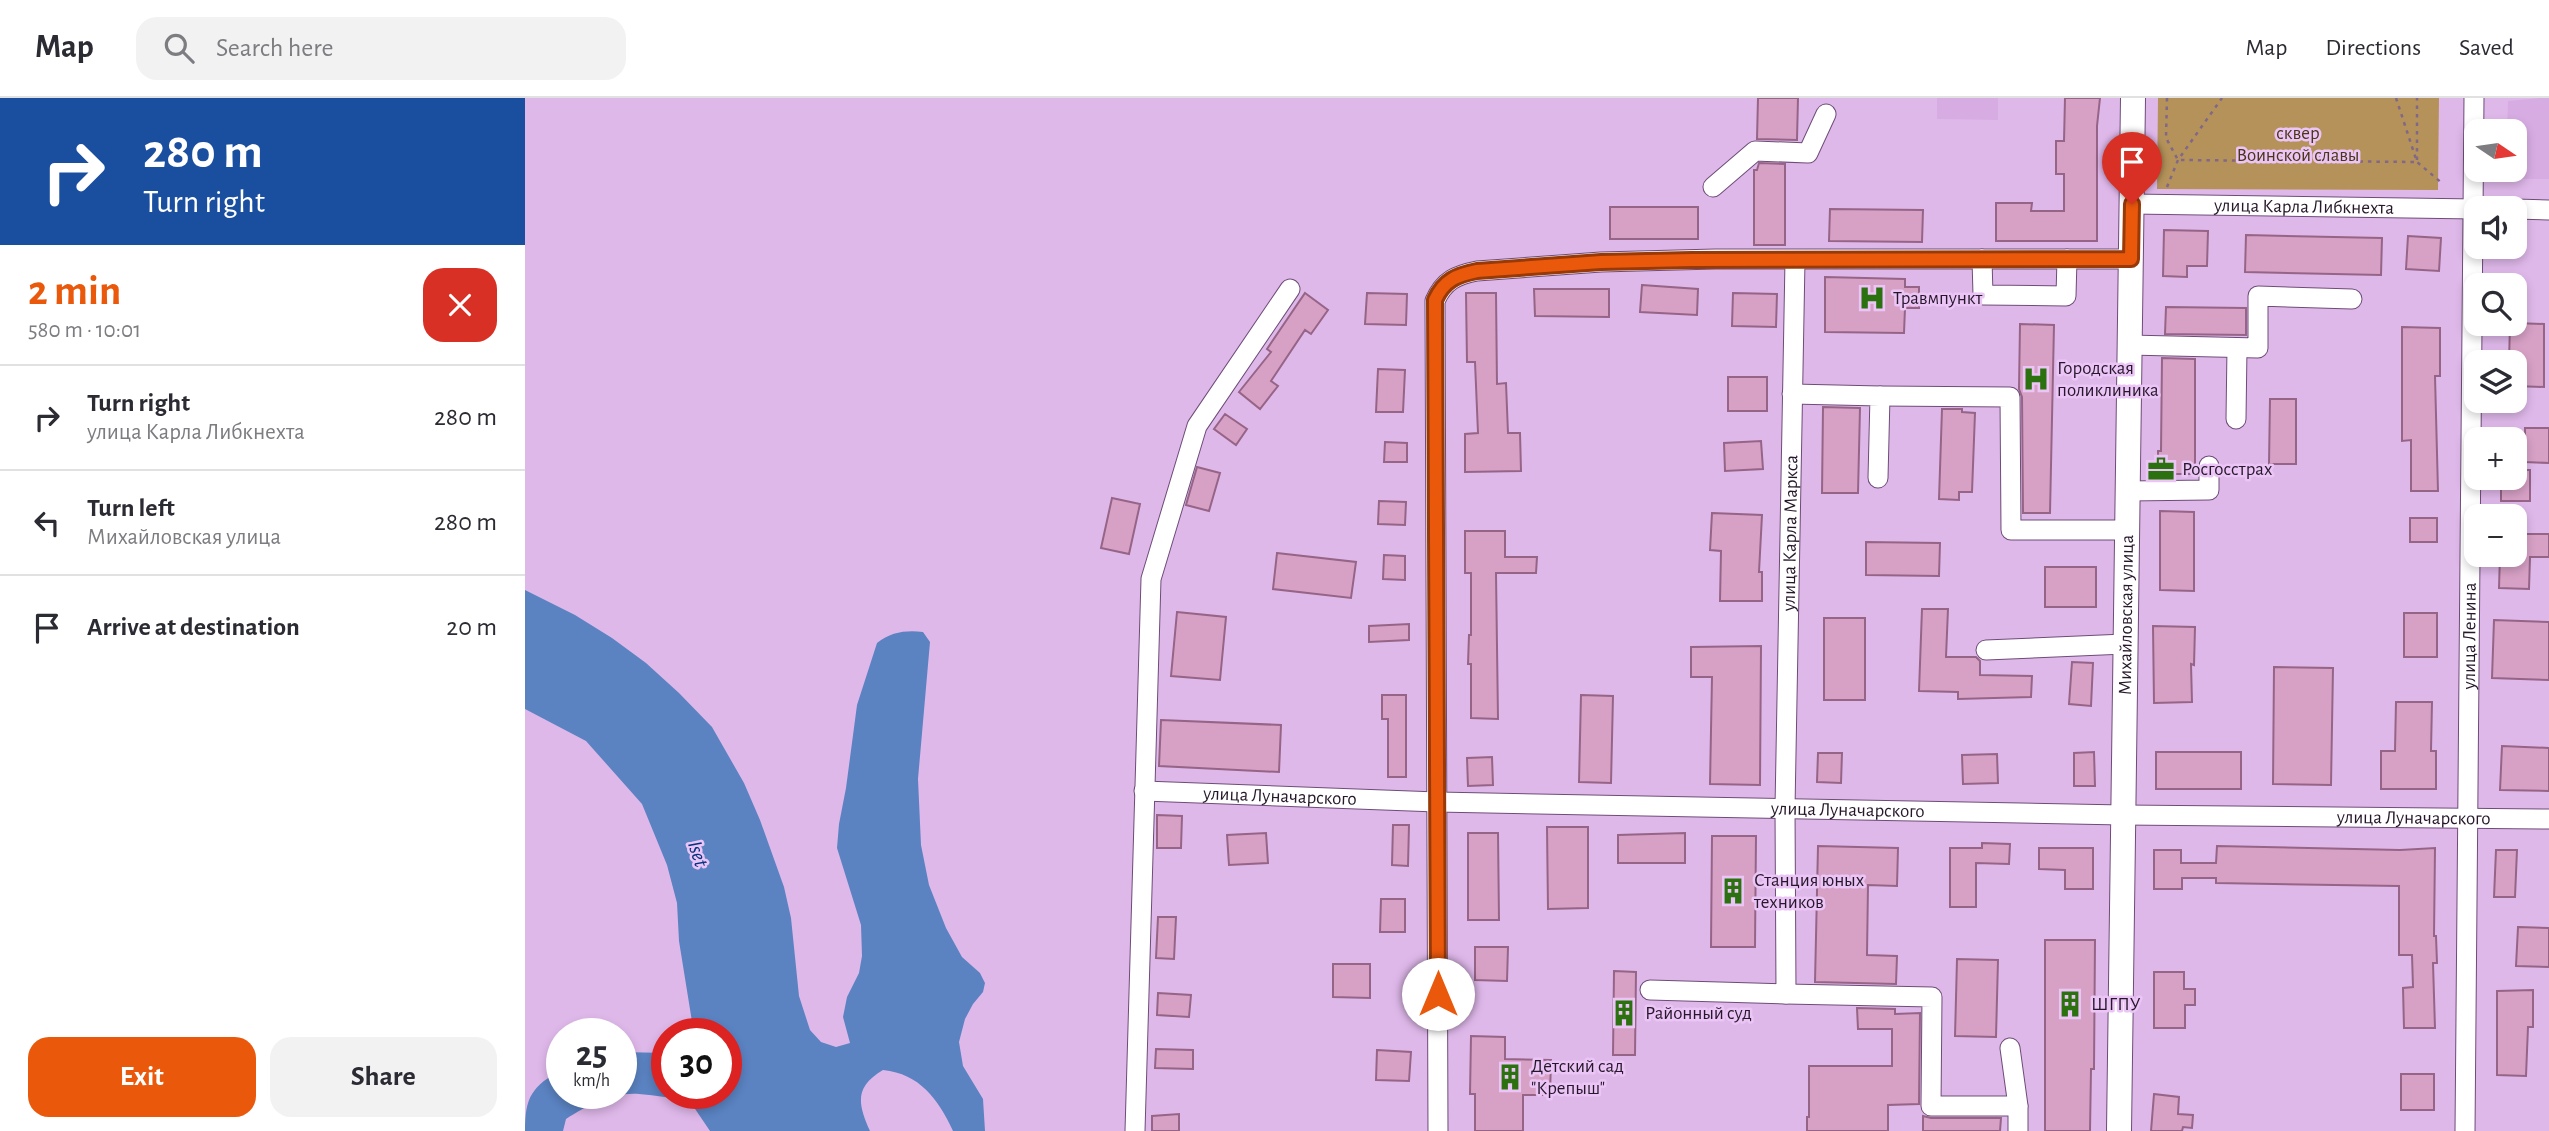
<!DOCTYPE html>
<html lang="en">
<head>
<meta charset="utf-8">
<style>
  body { margin:0; font-family:"Alegreya Sans",sans-serif; background:#f2f2f3; color:#2b2b33; height:100vh; display:flex; flex-direction:column; font-size:26px; white-space:nowrap }
  * { box-sizing:border-box; margin:0 }
  p { font-size:23px; color:#7c7c81 }
  .icon { flex:none; width:38px; height:38px; fill:none; stroke:currentColor; stroke-width:2; stroke-linecap:round; stroke-linejoin:round }
  .map { position:relative; flex:1; overflow:hidden }
  .sheet { display:flex; flex-direction:column; background:#fff; width:525px }
  .sheet>* { flex:none }
  .top-card { background:#1a4fa0; color:#fff; overflow:hidden }
  .needle { width:46px; rotate:103deg }
  .controls { position:absolute; left:1939px; top:21px; display:grid; gap:14px }
  .controls a { display:grid; place-items:center; width:63px; height:63px; border-radius:14px; background:#fff; box-shadow:0 4px 10px #0003; font-size:35px }
  .speed { position:absolute; left:21px; top:920px; display:flex; gap:14px; font-size:35px; font-weight:700; text-align:center }
  .speed>* { display:grid; place-content:center; width:91px; height:91px; border-radius:50%; background:#fff; box-shadow:0 4px 10px #0003; line-height:1 }
  .speed small { font-size:18px; font-weight:400 }
  .speed .limit { border:10px solid #d22; background:#fff; color:#111 }
  .pin { position:absolute; display:grid; place-items:center; width:60px; height:60px; color:#fff; margin:-72px -30px; border-radius:50% 50% 50% 0; rotate:-45deg; box-shadow:0 0 7px #0007 }
  .pin .icon { rotate:45deg }
  .me { position:absolute; width:77px; margin:-38px; rotate:0deg; stroke-linejoin:round; filter:drop-shadow(0 0 5px #0008) }
  .turn { display:flex; align-items:center; gap:24px; height:147px; padding:0 28px; font-size:32px }
  .turn .icon { width:91px; height:91px; stroke-width:2.5 }
  .turn b { display:block; font-size:49px; line-height:60px }
  .round { display:grid; place-items:center; flex:none; width:74px; height:74px; border-radius:21px; background:#f2f2f3 }
  .overview { display:flex; align-items:center; justify-content:space-between; height:119px; padding:0 28px }
  h1 { font-size:42px; font-weight:700; line-height:52px; color:#ea580c }
  .button { display:flex; gap:14px; margin-top:auto; padding:14px 28px }
  .button a { flex:1; height:80px; border-radius:21px; background:#ea580c; color:#fff; font-size:28px; font-weight:700; line-height:80px; text-align:center }
  .button a+a { background:#f2f2f3; color:#2b2b33 }
  ul { padding:0; list-style:none }
  li { display:flex; align-items:center; gap:21px; height:105px; padding:0 28px; border-top:2px solid #e1e1e2 }
  li div { flex:1 }
  li b { display:block; font-size:26px }
  li em { font-style:normal }
  header { display:flex; align-items:center; gap:42px; box-sizing:border-box; height:98px; padding:0 35px; background:#fff; border-bottom:2px solid #e1e1e2 }
  header strong { font-size:33px }
  nav { display:flex; gap:38px; margin-inline-start:auto; font-size:24px }
  .search { width:490px; height:63px; background:#f2f2f3; display:flex; align-items:center; gap:18px; box-sizing:border-box; padding:0 24px; border-radius:21px; color:#7c7c81; font-size:26px }
  main { display:flex; flex:1; min-height:0 }
  .map>svg:first-child { display:block }
  .built { fill:#d7ace3 }
  .green { fill:#b4925a }
  .water { fill:#5b83c2 }
  .building { fill:#d7a1c6; stroke:#966487; stroke-width:2 }
  .lines { fill:none; stroke-linecap:round; stroke-linejoin:round }
  .minor-casing { stroke:#6e4c78; stroke-width:21 }
  .major-casing { stroke:#6e4c78; stroke-width:26 }
  .path { stroke:#816788; stroke-width:2.5; stroke-dasharray:3.5 5; stroke-linecap:butt }
  .minor { stroke:#fff; stroke-width:19 }
  .major { stroke:#fff; stroke-width:24 }
  .route-casing { stroke:#983908; stroke-width:18 }
  .route { stroke:#ea580c; stroke-width:12 }
  .labels { text-anchor:middle; dominant-baseline:central; stroke-width:5; stroke-linejoin:round; paint-order:stroke }
  .park-label { font-size:19px; fill:#493616; stroke:#ecc5f7 }
  .street-label { font-size:19px; fill:#26182a; stroke:#ecc5f7 }
  .poi-label { font-size:19px; fill:#26182a; stroke:#ecc5f7; text-anchor:start }
  .water-label { font-size:21px; font-style:italic; fill:#00347e; stroke:#ecc5f7 }
</style>
</head>
<body>
<header>
<strong>Map</strong>
<div class="search"><svg class="icon" aria-label="search" viewBox="0 0 24 24"><circle cx="10" cy="10" r="6"/><path d="M15 15l6 6"/></svg>Search here</div>
<nav><a>Map</a><a>Directions</a><a>Saved</a></nav>
</header>
<main>
<section class="sheet">
<div class="top-card">
<div class="turn"><svg class="icon" aria-label="right" viewBox="0 0 24 24"><path d="M7 20v-9h11M14 6l5 5-5 5"/></svg><div><b>280 m</b>Turn right</div></div>
</div>
<div class="overview"><div><h1>2 min</h1><p>580 m · 10:01</p></div><a class="round" style="background:#d93025;color:#fff"><svg class="icon" aria-label="close" viewBox="0 0 24 24"><path d="M6 6l12 12M18 6L6 18"/></svg></a></div>
<ul>
<li><svg class="icon" aria-label="right" viewBox="0 0 24 24"><path d="M7 20v-9h11M14 6l5 5-5 5"/></svg><div><b>Turn right</b><p>улица Карла Либкнехта</p></div><em>280 m</em></li>
<li><svg class="icon" aria-label="left" viewBox="0 0 24 24"><path d="M17 20v-9H6M10 6l-5 5 5 5"/></svg><div><b>Turn left</b><p>Михайловская улица</p></div><em>280 m</em></li>
<li><svg class="icon" aria-label="arrive" viewBox="0 0 24 24"><path d="M6 21V4h12l-3 4 3 4H6"/></svg><div><b>Arrive at destination</b></div><em>20 m</em></li>
</ul>
<div class="button"><a>Exit</a><a>Share</a></div>
</section>
<div class="map">
<svg width="2024" height="1033" viewBox="0 0 2024 1033">
  <rect width="100%" height="100%" fill="#dfb8ea"/>
  <path class="built" d="M1412,0H1473V22L1412,21Z
    M2015,0H2024V81H1981V72H1990V33H1982L1983,3Z"/>
  <path class="green" d="M1633,0H1914L1913,92L1632,91Z"/>
  <path class="water" d="M0,492L50,517L87,540L121,565L154,595L187,629L219,685L235,722L259,789L266,820L274,898L285,932L296,944L311,949L325,945L318,919L322,899L334,875L337,858L336,827L312,750L314,726L321,690L332,607L352,545C366,534 381,532 398,534L405,544L393,681L396,747L404,787L421,830L437,859L455,875L460,885L458,894L448,906L440,921L434,944L438,968L458,1001L460,1033H428C413,1001 395,976 358,972C329,989 333,1006 345,1033H185L164,1002C148,1001 131,997 114,996C87,994 63,1007 41,1021L38,1033H0C0,998 7,989 37,971V996H96V954L142,955V996H201V936H169L154,843L152,805L142,767L117,706L61,643L0,611Z"/>
  <path class="building" d="M1233,0H1273L1272,42L1232,41Z
    M1540,0H1575L1572,28V143H1471V105H1507L1506,113H1539V76H1531V43H1539Z
    M1234,65L1260,66V147H1229V72H1232Z
    M1085,109H1173V141H1085Z
    M1305,111L1398,112L1397,144L1304,143Z
    M1639,132L1683,133L1682,168H1662V179L1638,178Z
    M1721,137L1857,140L1856,177L1720,174Z
    M1883,138L1916,140L1914,173L1881,171Z
    M1300,179L1380,181V189H1394V210H1380L1379,235L1300,234Z
    M1117,187L1173,191L1172,217L1115,214Z
    M1009,191H1084V219L1010,218Z
    M780,195L803,212L786,236L780,232L746,283L753,288L735,311L714,294L746,254L742,251Z
    M842,195L882,196L881,227L840,226Z
    M941,195H971L972,286L981,285L983,335H995L996,373L940,374V336L953,335L950,264H942Z
    M1208,195L1252,196L1251,229L1207,228Z
    M1641,209L1721,210V237L1640,236Z
    M1990,225L2019,226V289L1990,288V264H1984L1985,226Z
    M1495,226L1529,227L1525,415H1498L1497,299L1494,291Z
    M1877,229L1915,230V278H1910L1913,393H1886V342L1877,343Z
    M1637,260L1670,261V376H1633V353H1636Z
    M853,271L880,272L878,314H851Z
    M1203,279H1242V313H1203Z
    M1745,301H1771V366H1744Z
    M1298,309L1335,310L1333,395H1297Z
    M1417,311H1437V314L1450,315L1447,394H1434V402L1414,401Z
    M700,316L722,331L711,347L689,331Z
    M2000,330H2024V365L2000,364Z
    M1236,343L1238,371L1200,373L1199,345Z
    M860,344L882,345V364H859Z
    M672,369L695,375L684,413L661,407Z
    M1990,372H2005V403H1976V380H1990Z
    M587,400L615,406L604,456L576,450Z
    M854,403L881,404L880,427L853,426Z
    M1635,413L1669,414V493L1635,492Z
    M1187,415L1237,417L1234,474H1237V503H1195L1196,453L1185,452Z
    M1885,420H1912V444H1885Z
    M940,433H980V459H1012L1011,475H971L973,621L946,620V566H943L944,537H946V475H940Z
    M1990,436H2024V459H2005L2004,491L1974,490L1975,457H1990Z
    M1341,444L1415,445L1414,478L1341,477Z
    M752,455L831,464L826,500L748,491Z
    M859,457L880,458V482L858,481Z
    M1520,469H1571V509H1520Z
    M1397,511H1423L1421,559H1451L1455,563V577L1507,578L1506,599L1433,601V594L1394,593Z
    M652,514L701,519L695,582L646,578Z
    M1879,515H1912V559H1879Z
    M1299,520H1340V602H1299Z
    M1969,522L2024,524V582L1967,580Z
    M884,526V542L844,544V528Z
    M1628,528L1670,529L1669,567L1666,566L1667,604L1629,605Z
    M1236,548L1235,687L1185,686L1187,579H1166V549Z
    M1547,564L1568,565L1566,608L1544,606Z
    M1749,569L1808,570L1806,687L1748,686Z
    M857,597H881V679H863V621H857Z
    M1056,597L1088,598L1086,685L1054,684Z
    M1871,604H1907L1906,653H1911V691H1856V653H1870Z
    M636,622L756,627L754,674L634,668Z
    M1977,648L2024,650V693L1975,692Z
    M1569,654L1570,688H1549V655Z
    M1631,654H1716V691H1631Z
    M1293,655H1317L1316,685L1292,684Z
    M1472,656L1473,685L1438,686L1437,657Z
    M967,659L968,687L943,688L942,660Z
    M632,717L657,718L656,750H632Z
    M868,727H884L883,768L867,767Z
    M1022,729H1063V810L1023,811Z
    M741,735L743,765L704,767L702,737Z
    M943,735H973L974,822H943Z
    M1160,735V765H1093V737Z
    M1187,738H1231L1230,849H1186Z
    M1457,745L1485,746L1484,766L1451,765V809H1425V750H1457Z
    M1293,748L1373,750L1372,788L1343,787L1342,857L1372,858L1371,886L1290,884Z
    M1692,748L1875,752L1910,750L1909,838H1911L1912,865H1908L1910,930H1879L1878,890L1888,889L1887,857H1874V788L1691,785V780H1657V791H1629V752H1656V765H1691Z
    M1514,750H1568V791H1540V772L1514,771Z
    M1971,752H1992L1990,799H1969Z
    M856,801H880V834H855Z
    M633,819H651L649,861L631,860Z
    M1993,829L2024,830V869L1991,868Z
    M1520,842H1570L1569,971H1566L1565,1033H1520Z
    M950,849H983L982,883L950,882Z
    M1432,861L1473,862L1471,939L1430,938Z
    M808,866H845V900L808,899Z
    M1089,873L1111,874L1110,957H1088Z
    M1629,874H1659V891H1670V907H1660V930H1629Z
    M2008,892V929H2003L2001,978L1972,977V893Z
    M633,895L666,897L664,919L632,917Z
    M1332,910L1370,911V916L1395,915L1394,1006L1363,1007V1033H1282V1019H1284V968H1367V931H1333Z
    M946,938L980,939V961L1026,962L1025,997H998V1033H950V996H945Z
    M631,951L668,952V971L630,970Z
    M852,952L886,954L884,983L851,982Z
    M1876,976H1909V1012H1876Z
    M1629,996L1654,999L1653,1016L1668,1017L1667,1030L1658,1029L1657,1033H1626Z
    M654,1016V1033H627V1018Z
    M1398,1018L1406,1020H1476L1475,1033H1398Z"/>
  <g class="lines">
    <g class="minor-casing">
      <g id="minor">
        <path d="M1188,89L1230,53L1283,55L1301,16"/>
        <path id="s1" d="M1607,106L1951,111"/>
        <path d="M1990,111L2024,112"/>
        <path d="M1457,161L1458,197L1541,198L1542,161"/>
        <path d="M1604,247L1733,250V198L1827,201"/>
        <path d="M1267,296L1355,298L1353,380"/>
        <path d="M1355,298L1485,299L1486,432H1602"/>
        <path d="M1711,321L1712,250"/>
        <path d="M1603,393L1684,392V368"/>
        <path d="M1461,552L1600,546"/>
        <path id="s2" d="M619,693L912,704L1598,717L2024,721"/>
        <path id="s3" d="M1125,892L1261,896L1260,710L1270,162"/>
        <path d="M1261,896L1407,899L1406,1008H1493"/>
        <path d="M1485,950L1493,1008V1033"/>
        <path d="M610,1033L626,481L672,328L765,191"/>
        <path d="M913,1033L910,203C919,182 932,177 952,173L1076,164L1190,161H1606"/>
        <path id="s4" d="M1940,1033L1949,0"/>
      </g>
    </g>
    <g class="major-casing">
      <g id="major">
        <path id="s5" d="M1594,1033L1608,0"/>
      </g>
    </g>
    <path class="path" d="M1642,0L1641,40L1653,62L1892,64V0
      M1871,0L1892,64L1918,86
      M1642,89L1653,62L1697,0"/>
    <use href="#minor" class="minor"/>
    <use href="#major" class="major"/>
  </g>
  <g class="lines">
    <g class="route-casing">
      <path id="route" d="M913,896L910,202C919,182 932,177 952,173L1076,164L1167,162L1606,161L1607,106"/>
    </g>
    <use href="#route" class="route"/>
  </g>
  <defs>
    <g id="hospital-bare" transform="scale(2.1)"><path d="M-5-5h3v3.5h4V-5h3V5h-3V1.5h-4V5h-3Z" fill="#2c710f" stroke="#ecc5f7" stroke-width="2.5" paint-order="stroke"/></g>
    <g id="office-bare" transform="scale(2.1)"><path d="M-6-3h4V-5.5h4V-3h4V5H-6ZM-1-4.5V-3h2v-1.5ZM-6 0V1H6V0Z" fill="#2c710f" stroke="#ecc5f7" stroke-width="2.5" paint-order="stroke"/></g>
    <g id="building-bare" transform="scale(2.1)"><path d="M-4-6H4V6H1V3H-1V6H-4ZM-2.5-4.3h1.7v1.8h-1.7ZM.8-4.3h1.7v1.8H.8ZM-2.5-1h1.7V.8h-1.7ZM.8-1h1.7V.8H.8Z" fill="#2c710f" stroke="#ecc5f7" stroke-width="2.5" paint-order="stroke"/></g>
  </defs>
  <g fill-rule="evenodd">
    <use href="#hospital-bare" x="1347" y="200"/>
    <use href="#hospital-bare" x="1511" y="281"/>
    <use href="#office-bare" x="1636" y="371"/>
    <use href="#building-bare" x="1208" y="793"/>
    <use href="#building-bare" x="1545" y="906"/>
    <use href="#building-bare" x="1099" y="915"/>
    <use href="#building-bare" x="985" y="979"/>
  </g>
  <g class="labels">
    <g class="park-label">
      <text x="1773" y="35">сквер<tspan x="1773" dy="22">Воинской славы</tspan></text>
    </g>
    <g class="street-label">
      <text stroke="none"><textPath href="#s1" startOffset="172">улица Карла Либкнехта</textPath></text>
      <text stroke="none"><textPath href="#s3" startOffset="597">улица Карла Маркса</textPath></text>
      <text stroke="none"><textPath href="#s5" startOffset="516">Михайловская улица</textPath></text>
      <text stroke="none"><textPath href="#s4" startOffset="495">улица Ленина</textPath></text>
      <text stroke="none"><textPath href="#s2" startOffset="136">улица Луначарского</textPath></text>
      <text stroke="none"><textPath href="#s2" startOffset="704">улица Луначарского</textPath></text>
      <text stroke="none"><textPath href="#s2" startOffset="1270">улица Луначарского</textPath></text>
    </g>
    <g class="poi-label">
      <text x="1368" y="200">Травмпункт</text>
      <text x="1532" y="270">Городская<tspan x="1532" dy="22">поликлиника</tspan></text>
      <text x="1657" y="371">Росгосстрах</text>
      <text x="1229" y="782">Станция юных<tspan x="1229" dy="22">техников</tspan></text>
      <text x="1566" y="906">ШГПУ</text>
      <text x="1120" y="915">Районный суд</text>
      <text x="1006" y="968">Детский сад<tspan x="1006" dy="22">"Крепыш"</tspan></text>
    </g>
    <g class="water-label">
      <text transform="translate(173 756) rotate(72)">Iset</text>
    </g>
  </g>
</svg>
<div class="controls">
<a><svg class="needle" viewBox="-14 -14 28 28"><path d="M0-13l5 13h-10z" fill="#e53935"/><path d="M0 13l5-13h-10z" fill="#7c7c81"/></svg></a>
<a><svg class="icon" aria-label="sound" viewBox="0 0 24 24"><path d="M4 9h4l5-4v14l-5-4H4zM17 9q2 3 0 6"/></svg></a>
<a><svg class="icon" aria-label="search" viewBox="0 0 24 24"><circle cx="10" cy="10" r="6"/><path d="M15 15l6 6"/></svg></a>
<a><svg class="icon" aria-label="layers" viewBox="0 0 24 24"><path d="M12 4l9 5-9 5-9-5zM3 14l9 5 9-5"/></svg></a>
<a>+</a>
<a>−</a>
</div>
<div class="speed"><div>25<small>km/h</small></div><div class="limit">30</div></div>
<div class="pin" style="left:1607px;top:106px;background:#d93025"><svg class="icon" aria-label="arrive" viewBox="0 0 24 24"><path d="M6 21V4h12l-3 4 3 4H6"/></svg></div>
<svg class="me" style="left:913px;top:896px" viewBox="-20 -20 40 40"><circle r="19" fill="#fff"/><path d="M0-13L10 11 0 6-10 11z" fill="#ea580c"/></svg>
</div>
</main>
</body>
</html>
